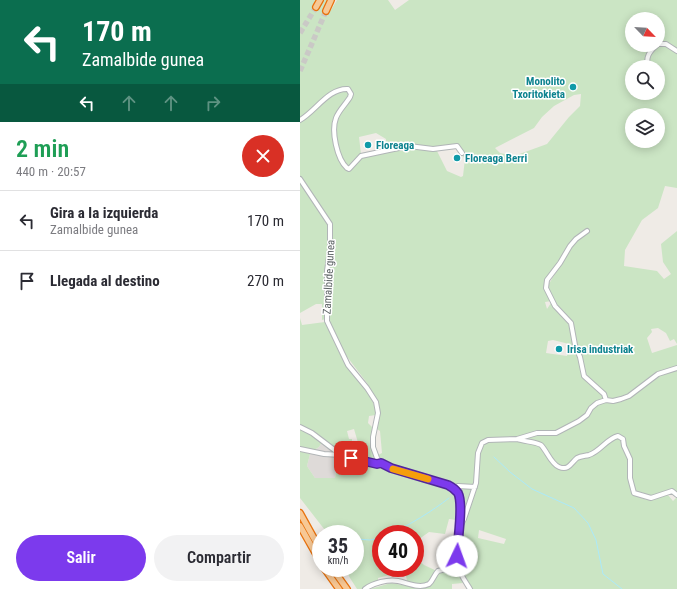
<!DOCTYPE html>
<html lang="es">
<head>
<meta charset="utf-8">
<style>
  body { margin:0; font-family:"Roboto Condensed",sans-serif; background:#f2f2f3; color:#2b2b33; height:100vh; display:flex; flex-direction:column; font-size:15px; white-space:nowrap }
  * { box-sizing:border-box; margin:0 }
  p { font-size:13px; color:#7c7c81 }
  .icon { flex:none; width:22px; height:22px; fill:none; stroke:currentColor; stroke-width:2; stroke-linecap:round; stroke-linejoin:round }
  .map { position:relative; flex:1; overflow:hidden }
  .side { display:flex; flex-direction:column; background:#fff; width:300px }
  .side>* { flex:none }
  .banner { background:#0b6e4f; color:#fff; overflow:hidden }
  .needle { width:26px; rotate:115deg }
  .buttons { position:absolute; left:325px; top:12px; display:grid; gap:8px }
  .buttons a { display:grid; place-items:center; width:40px; height:40px; border-radius:50%; background:#fff; box-shadow:0 2px 10px #0003; font-size:20px }
  .speed { position:absolute; left:12px; top:525px; display:flex; gap:8px; font-size:20px; font-weight:700; text-align:center }
  .speed>* { display:grid; place-content:center; width:52px; height:52px; border-radius:50%; background:#fff; box-shadow:0 2px 10px #0003; line-height:1 }
  .speed small { font-size:10px; font-weight:400 }
  .speed .limit { border:6px solid #d22; background:#fff; color:#111 }
  .pin { position:absolute; display:grid; place-items:center; width:34px; height:34px; color:#fff; margin:-17px; border-radius:8px; box-shadow:0 2px 6px #0006 }
  .me { position:absolute; width:44px; margin:-22px; rotate:3deg; stroke-linejoin:round; filter:drop-shadow(0 0 3px #0008) }
  .turn { display:flex; align-items:center; gap:14px; height:84px; padding:0 16px; font-size:18px }
  .turn .icon { width:52px; height:52px; stroke-width:2.5 }
  .turn b { display:block; font-size:28px; line-height:34px }
  .lanes { display:flex; align-items:center; height:38px; padding:0 16px; background:#0003; justify-content:center; gap:20px; direction:ltr }
  .lanes .off { opacity:.35 }
  .round { display:grid; place-items:center; flex:none; width:42px; height:42px; border-radius:21px; background:#f2f2f3 }
  .overview { display:flex; align-items:center; justify-content:space-between; height:68px; padding:0 16px }
  h1 { font-size:24px; font-weight:600; line-height:30px; color:#1e9e55 }
  .cta { display:flex; gap:8px; margin-top:auto; padding:8px 16px }
  .cta a { flex:1; height:46px; border-radius:24px; background:#7c3aed; color:#fff; font-size:16px; font-weight:600; line-height:46px; text-align:center }
  .cta a+a { background:#f2f2f3; color:#2b2b33 }
  ul { padding:0; list-style:none }
  li { display:flex; align-items:center; gap:12px; height:60px; padding:0 16px; border-top:1px solid #e1e1e2 }
  li div { flex:1 }
  li b { display:block; font-size:15px }
  li em { font-style:normal }
  main { display:flex; flex:1; min-height:0 }
  .map>svg:first-child { display:block }
  .industrial { fill:#dedad8 }
  .green { fill:#cbe5c4; fill-rule:evenodd }
  .lines { fill:none; stroke-linecap:round; stroke-linejoin:round }
  .stream { stroke:#abeafa; stroke-width:1 }
  .highway-tunnel { stroke:#cac9c6; stroke-width:5.5; stroke-dasharray:5.5 3; stroke-linecap:butt }
  .minor-casing { stroke:#b1b5b7; stroke-width:6 }
  .highway-casing { stroke:#e8710d; stroke-width:8 }
  .minor { stroke:#fff; stroke-width:4 }
  .highway { stroke:#f7c895; stroke-width:5.5 }
  .route-casing { stroke:#51269a; stroke-width:10 }
  .route { stroke:#7c3aed; stroke-width:7 }
  .slow { stroke:#f59e0b; stroke-width:7 }
  .culture-dot { fill:#0f9aa8; stroke:#fff; stroke-width:1.5 }
  .labels { text-anchor:middle; dominant-baseline:central; stroke-width:3; stroke-linejoin:round; paint-order:stroke }
  .culture-label { font-size:11px; font-weight:bold; fill:#0d838f; stroke:#fff; text-anchor:start }
  .street-label { font-size:11px; fill:#5d6365; stroke:#fff }
</style>
</head>
<body>
<main>
<section class="side">
<div class="banner">
<div class="turn"><svg class="icon" aria-label="left" viewBox="0 0 24 24"><path d="M17 20v-9H6M10 6l-5 5 5 5"/></svg><div><b>170 m</b>Zamalbide gunea</div></div>
<div class="lanes"><svg class="icon" aria-label="left" viewBox="0 0 24 24"><path d="M17 20v-9H6M10 6l-5 5 5 5"/></svg><svg class="icon off" aria-label="ahead" viewBox="0 0 24 24"><path d="M12 20V5M6 11l6-6 6 6"/></svg><svg class="icon off" aria-label="ahead" viewBox="0 0 24 24"><path d="M12 20V5M6 11l6-6 6 6"/></svg><svg class="icon off" aria-label="right" viewBox="0 0 24 24"><path d="M7 20v-9h11M14 6l5 5-5 5"/></svg></div>
</div>
<div class="overview"><div><h1>2 min</h1><p>440 m · 20:57</p></div><a class="round" style="background:#d93025;color:#fff"><svg class="icon" aria-label="close" viewBox="0 0 24 24"><path d="M6 6l12 12M18 6L6 18"/></svg></a></div>
<ul>
<li><svg class="icon" aria-label="left" viewBox="0 0 24 24"><path d="M17 20v-9H6M10 6l-5 5 5 5"/></svg><div><b>Gira a la izquierda</b><p>Zamalbide gunea</p></div><em>170 m</em></li>
<li><svg class="icon" aria-label="arrive" viewBox="0 0 24 24"><path d="M6 21V4h12l-3 4 3 4H6"/></svg><div><b>Llegada al destino</b></div><em>270 m</em></li>
</ul>
<div class="cta"><a>Salir</a><a>Compartir</a></div>
</section>
<div class="map">
<svg width="377" height="589" viewBox="0 0 377 589">
  <rect width="100%" height="100%" fill="#efebe6"/>
  <path class="industrial" d="M22,442L38,453L35,478H15L7,466L10,454L19,447Z"/>
  <path class="green" d="M0,0H15L14,6L19,7L24,0H28L24,9L27,12L31,10L37,0H88L95,10L109,0H377V188L365,186L358,208L342,220L325,250L324,266L357,271L364,279L371,274L363,262L361,244L377,231V344L374,339L370,341L366,333L358,328L351,329L352,332L347,338L352,353L377,345V493L372,490L349,498L334,491L329,464L328,475L331,492L334,495L347,500L368,495L373,501L377,497V589H171L160,568L166,565L169,543L159,537L161,496L160,492L155,493L157,503L156,520L149,519L145,534L129,532L115,542V534H81V568H115V557L124,565L139,572L157,568L163,583L152,584V589H70L91,583L108,586L105,571L78,578V584L62,589H57L50,578L45,568H55V534H28L0,498V451L10,454L7,466L15,478H35L38,457C71,461 102,474 133,483L134,479L86,465L78,455L82,453L80,431L77,429L79,405L67,383L45,354L30,322L29,314L25,319L22,320V304H16L0,313V121L9,115L5,112L7,114L0,119ZM332,19H358V45H332ZM332,67H358V93H332ZM281,94L280,106L269,117L247,144L214,156L200,153L195,148L234,128L242,117L254,106L274,95ZM332,115H358V141H332ZM76,133L86,139V149L61,154L59,137ZM156,147L165,159L163,176L161,177L147,171L137,151ZM272,246L247,287L253,300L247,309L245,302L251,301L245,287V282ZM253,340L269,344L267,356L246,353L248,341ZM179,530L206,539L204,544L178,538Z
    M0,318L2,325L25,322L41,356L52,373L71,397L76,411V415L69,416L68,423L73,428L71,448L79,463L58,458L59,446L54,429L47,431L49,439H52V444L50,455L40,451L0,425Z
    M0,428L22,442L19,447L13,451L0,448Z"/>
  <g class="lines">
    <path class="stream" d="M194,457L210,472L232,489L274,508L288,523L296,540L303,574L322,589
      M90,534C111,524 131,512 149,498
      M55,539L70,540L81,538"/>
    <path class="highway-tunnel" d="M0,33L16,7
      M0,71L26,11"/>
    <g class="minor-casing">
      <path id="minor" d="M358,44H366L377,51
        M348,67C345,57 350,51 357,45
        M358,83L361,85
        M0,120C16,111 28,88 48,89L51,94L50,97C46,104 39,110 36,118C31,131 37,159 47,168L49,169L61,156L89,150L109,146L133,149L157,146L162,153
        M0,179L30,224V250L27,271V321L48,365L67,388L76,402L78,413L73,437V447L77,458L81,463L86,466L148,485L157,491C166,510 153,542 157,563C159,573 165,581 170,589
        M287,231L276,239L270,246L260,263L247,280L246,288L255,306L271,323L275,345L280,357L284,376L304,394L306,400
        M0,427L12,433L41,455L77,464L81,463
        M217,439C225,442 234,441 241,445C247,451 251,464 259,467C269,471 271,463 277,458C281,456 285,456 289,455C301,451 306,439 318,436L323,439L324,446L330,459V478L334,493L351,498L372,491L377,495
        M0,449L24,454L41,455
        M154,488L158,486L175,487
        M159,529L164,519L176,483L178,453L182,443L188,440L217,439L237,433H256L279,421L287,415L291,408L297,403L306,400L313,401L321,399L329,396L358,374L377,368
        M65,589C73,583 88,579 98,581C108,583 119,589 129,584C133,581 134,575 138,571L158,566"/>
    </g>
    <g class="highway-casing">
      <path id="highway" d="M16,7L20,0
        M26,11L31,0
        M0,513L21,551
        M0,526L21,563
        M24,568L39,589
        M32,568L47,589"/>
    </g>
    <use href="#minor" class="minor"/>
    <use href="#highway" class="highway"/>
  </g>
  <g class="lines">
    <g class="route-casing">
      <path id="route" d="M51,458L77,464L81,463L91,468L148,485C152,487 155,489 158,493C164,505 157,542 157,556"/>
    </g>
    <use href="#route" class="route"/>
    <path class="slow" d="M93,469L128,479"/>
  </g>
  <g class="culture-dot">
    <circle cx="273" cy="87" r="4"/>
    <circle cx="68" cy="145" r="4"/>
    <circle cx="157" cy="158" r="4"/>
    <circle cx="259" cy="349" r="4"/>
  </g>
  <g class="labels">
    <g class="culture-label">
      <text x="265" y="81" text-anchor="end">Monolito<tspan x="265" dy="13">Txoritokieta</tspan></text>
      <text x="76" y="145">Floreaga</text>
      <text x="165" y="158">Floreaga Berri</text>
      <text x="267" y="349">Irisa industriak</text>
    </g>
    <g class="street-label">
      <text transform="translate(29 277) rotate(-87)">Zamalbide gunea</text>
    </g>
  </g>
</svg>
<div class="buttons">
<a><svg class="needle" viewBox="-14 -14 28 28"><path d="M0-13l5 13h-10z" fill="#e53935"/><path d="M0 13l5-13h-10z" fill="#7c7c81"/></svg></a>
<a><svg class="icon" aria-label="search" viewBox="0 0 24 24"><circle cx="10" cy="10" r="6"/><path d="M15 15l6 6"/></svg></a>
<a><svg class="icon" aria-label="layers" viewBox="0 0 24 24"><path d="M12 4l9 5-9 5-9-5zM3 14l9 5 9-5"/></svg></a>
</div>
<div class="speed"><div>35<small>km/h</small></div><div class="limit">40</div></div>
<div class="pin" style="left:51px;top:458px;background:#d93025"><svg class="icon" aria-label="arrive" viewBox="0 0 24 24"><path d="M6 21V4h12l-3 4 3 4H6"/></svg></div>
<svg class="me" style="left:157px;top:556px" viewBox="-20 -20 40 40"><circle r="19" fill="#fff"/><path d="M0-13L10 11 0 6-10 11z" fill="#7c3aed"/></svg>
</div>
</main>
</body>
</html>
